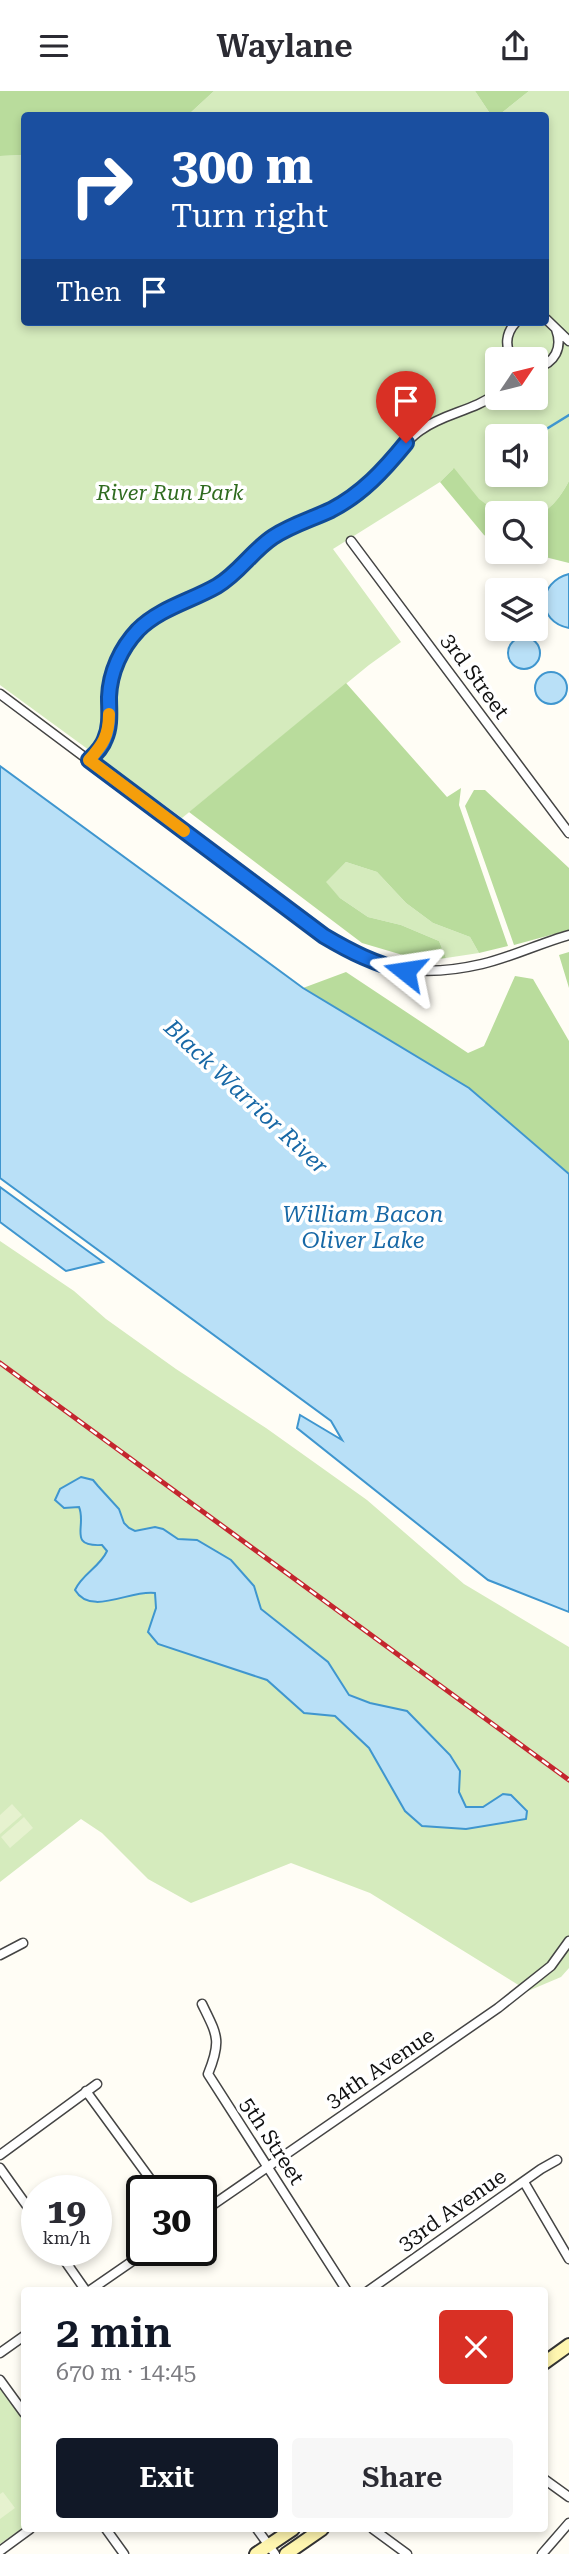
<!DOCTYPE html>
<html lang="en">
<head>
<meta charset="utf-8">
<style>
  body { margin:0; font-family:"Roboto Serif",serif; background:#f7f7f7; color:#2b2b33; height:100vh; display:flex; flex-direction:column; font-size:26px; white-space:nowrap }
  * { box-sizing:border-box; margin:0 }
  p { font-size:23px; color:#7c7c81 }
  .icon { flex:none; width:38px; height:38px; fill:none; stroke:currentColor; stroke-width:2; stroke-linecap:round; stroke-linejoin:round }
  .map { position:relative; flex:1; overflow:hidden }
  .details { position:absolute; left:21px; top:2196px; width:527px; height:245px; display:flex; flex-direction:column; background:#fff; border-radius:7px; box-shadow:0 4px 10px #0003 }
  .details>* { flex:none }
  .hud { position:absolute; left:21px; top:21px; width:528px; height:214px; border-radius:7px; box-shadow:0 4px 10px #0003; background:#1a4fa0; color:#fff; overflow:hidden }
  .needle { width:46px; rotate:55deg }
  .fabs { position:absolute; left:485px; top:256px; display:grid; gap:14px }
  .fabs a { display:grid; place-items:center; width:63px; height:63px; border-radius:7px; background:#fff; box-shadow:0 4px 10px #0003; font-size:35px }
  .speed { position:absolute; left:21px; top:2084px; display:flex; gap:14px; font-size:35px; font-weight:700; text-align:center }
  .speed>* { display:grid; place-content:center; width:91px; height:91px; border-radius:50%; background:#fff; box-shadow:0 4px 10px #0003; line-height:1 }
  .speed small { font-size:18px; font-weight:400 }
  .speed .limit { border:4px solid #111; border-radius:10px; background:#fff; color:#111 }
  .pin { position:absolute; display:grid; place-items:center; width:60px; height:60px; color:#fff; margin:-72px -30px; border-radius:50% 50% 50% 0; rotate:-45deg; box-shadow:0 0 7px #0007 }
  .pin .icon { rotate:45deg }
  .me { position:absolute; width:77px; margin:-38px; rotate:285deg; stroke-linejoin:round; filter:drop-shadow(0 0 5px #0008) }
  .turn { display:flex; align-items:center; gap:24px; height:147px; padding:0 35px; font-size:32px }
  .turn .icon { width:91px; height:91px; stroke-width:2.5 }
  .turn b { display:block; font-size:49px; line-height:60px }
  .then { display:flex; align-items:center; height:66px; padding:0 35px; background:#0003; gap:14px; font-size:26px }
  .round { display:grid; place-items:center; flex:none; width:74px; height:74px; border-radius:7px; background:#f7f7f7 }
  .summary { display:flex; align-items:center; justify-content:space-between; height:119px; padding:0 35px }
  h1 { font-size:42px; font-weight:600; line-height:52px; color:#111827 }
  .action { display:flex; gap:14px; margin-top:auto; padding:14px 35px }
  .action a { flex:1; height:80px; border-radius:7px; background:#111827; color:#fff; font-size:28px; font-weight:600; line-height:80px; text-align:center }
  .action a+a { background:#f7f7f7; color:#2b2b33 }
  header { display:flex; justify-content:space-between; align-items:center; height:91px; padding:0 35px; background:#fff; font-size:32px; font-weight:600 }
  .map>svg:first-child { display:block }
  .green { fill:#d5ebbd; fill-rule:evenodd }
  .forest { fill:#b9dc9c }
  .pitch { fill:#e6f2cf }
  .water { fill:#b9e0f7; stroke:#3f96cf; stroke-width:2 }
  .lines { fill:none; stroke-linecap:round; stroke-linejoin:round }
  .stream { stroke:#3f96cf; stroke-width:2.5 }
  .street-casing { stroke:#444; stroke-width:11 }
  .secondary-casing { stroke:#333; stroke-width:16 }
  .street { stroke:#fff; stroke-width:8 }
  .secondary { stroke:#fff6b0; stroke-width:12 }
  .rail-casing { stroke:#c4262e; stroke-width:5 }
  .rail { stroke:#fff; stroke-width:2.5; stroke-dasharray:8; stroke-linecap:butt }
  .route-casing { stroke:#114b97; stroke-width:18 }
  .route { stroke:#1a73e8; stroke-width:12 }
  .slow { stroke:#f59e0b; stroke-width:12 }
  .labels { text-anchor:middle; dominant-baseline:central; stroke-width:7; stroke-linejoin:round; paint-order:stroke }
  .park-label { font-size:21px; font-style:italic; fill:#2f6b1f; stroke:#fff }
  .street-label { font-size:21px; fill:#111; stroke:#fff }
  .water-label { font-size:23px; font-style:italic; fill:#1768a6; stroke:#fff }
</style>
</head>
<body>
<header><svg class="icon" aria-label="menu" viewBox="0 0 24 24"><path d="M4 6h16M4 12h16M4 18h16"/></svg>Waylane<svg class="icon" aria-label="share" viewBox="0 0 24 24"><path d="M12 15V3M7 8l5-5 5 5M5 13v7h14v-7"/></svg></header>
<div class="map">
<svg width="569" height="2463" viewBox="0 0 569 2463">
  <rect width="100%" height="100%" fill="#fffdf5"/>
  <path class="green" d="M214,0H475L491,24H188Z
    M529,0H569V390C561,405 552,418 536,425V422H498L479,409L453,378L440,391L333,458L401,551L369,574L182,727L0,594V65L24,64V231H546V24H499ZM497,268H536V306H497ZM497,345H536V383H497Z
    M346,771L377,781L406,812L433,832L470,846L479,862L446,867L439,850L401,834L368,826L340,807L325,791Z
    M0,1150L74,1200L106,1228L176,1278L266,1337L367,1409L464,1493L569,1556V1877L561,1886L528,1900L370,1802L291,1772L191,1812L148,1788L102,1742L81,1728L0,1791Z
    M0,2297L24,2330V2436L0,2453Z"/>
  <path class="forest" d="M0,0H214L188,24H24V64L0,65Z
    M475,0H529L499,24H491Z
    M454,377L479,408L498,422L497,452L484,444L440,391Z
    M569,390V472L521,460H536V425C552,418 561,405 569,390Z
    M346,592L447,706L461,697L459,714L508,855L479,862L470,846L433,832L406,812L377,781L346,771L326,791L340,807L368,826L401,834L439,850L446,867L423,870L362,852L189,721Z
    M474,699H485L569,777V839L514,854L465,715Z
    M569,861V897L559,864Z
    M346,881L468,962L484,955L515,885L533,888L569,950V1083L469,997L303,897Z"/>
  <path class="pitch" d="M12,1713L22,1724L0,1743V1724Z
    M24,1726L33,1737L10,1757L1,1746Z
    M3,2401L15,2417L0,2428V2403Z"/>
  <path class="water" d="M569,483V537C536,531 537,491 569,483Z
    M508 562a16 16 0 1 1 32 0a16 16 0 1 1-32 0Z
    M535 597a16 16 0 1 1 32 0a16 16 0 1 1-32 0Z
    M0,675L303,897L469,997L569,1083V1521L488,1489L297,1337L300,1324L342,1349L331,1330L0,1087Z
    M0,1096L103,1171L66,1180L0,1131Z
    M81,1386L93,1389L98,1395L119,1418L124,1432L129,1437L135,1440L155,1436L163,1438L178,1448L197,1449L231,1469L254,1495L261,1518L328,1571L349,1604L370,1612L407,1620L450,1664L460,1680L459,1701L466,1716H483L503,1703L511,1704L527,1720L526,1728L466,1738L422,1735L405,1720L369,1657L335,1625L304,1622L267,1589L158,1553L148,1541L156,1517L155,1502C131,1498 91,1526 75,1499C82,1483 100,1476 107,1460L102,1454C67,1456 87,1435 79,1416L64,1417L55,1409L60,1398Z"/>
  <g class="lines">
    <path class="stream" d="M535,345L569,324"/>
    <g class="street-casing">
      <path id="street" d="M546,228L569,250
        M513,268C504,255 506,242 516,231
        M536,277C555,272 563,257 556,238
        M351,450L569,742
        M0,603L324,845C381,879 417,888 482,873C512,866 540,852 569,844
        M89,669C95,663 102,657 105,648C111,635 109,620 109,606C110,581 121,557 138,539C162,515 197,508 225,489C244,476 257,456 277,444C306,426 338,418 365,396C386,379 399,354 421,339C444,322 474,320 497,302
        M0,1864L23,1852
        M202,1913C217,1944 222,1949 208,1983L347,2200
        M86,2000L159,2100
        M0,2064L97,1993
        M0,2077L37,2129
        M524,2091L569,2168
        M201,2122L498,1917L551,1875L569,1850
        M58,2160L86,2200
        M89,2200L147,2160
        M368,2200L541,2078L557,2069
        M0,2262L24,2245
        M0,2289L24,2322
        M544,2388L569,2406
        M106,2438L124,2463
        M257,2438L275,2463
        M373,2438L407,2463
        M0,2460L30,2438
        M542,2463L569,2432"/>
    </g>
    <g class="secondary-casing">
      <path id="secondary" d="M544,2272L569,2254
        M256,2463L293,2438
        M286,2463L322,2438"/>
    </g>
    <use href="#street" class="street"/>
    <use href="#secondary" class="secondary"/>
    <g class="rail-casing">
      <path id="rail" d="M0,1272L569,1689"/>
    </g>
    <use href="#rail" class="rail"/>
  </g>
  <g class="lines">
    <g class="route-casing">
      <path id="route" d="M405,880C375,873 351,861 324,845L89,669C95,663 102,657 105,648C111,635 109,620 109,606C110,581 121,557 138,539C160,517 191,510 217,495C239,482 252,460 273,446C291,434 312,428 331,419C362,403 384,379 406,352"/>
    </g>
    <use href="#route" class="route"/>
    <path class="slow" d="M109,623C109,644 103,654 89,669L184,740"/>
  </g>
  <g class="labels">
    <g class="park-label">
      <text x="170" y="402">River Run Park</text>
    </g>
    <g class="street-label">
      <text transform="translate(475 585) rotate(54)">3rd Street</text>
      <text transform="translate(380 1977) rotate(-34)">34th Avenue</text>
      <text transform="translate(272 2050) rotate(57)">5th Street</text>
      <text transform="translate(452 2119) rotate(-35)">33rd Avenue</text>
    </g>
    <g class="water-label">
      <text transform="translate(246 1006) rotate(43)">Black Warrior River</text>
      <text x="363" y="1123">William Bacon<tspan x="363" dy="26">Oliver Lake</tspan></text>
    </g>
  </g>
</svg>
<div class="fabs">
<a><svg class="needle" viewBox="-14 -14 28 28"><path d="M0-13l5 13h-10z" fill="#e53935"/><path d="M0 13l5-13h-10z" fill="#7c7c81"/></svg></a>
<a><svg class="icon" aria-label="sound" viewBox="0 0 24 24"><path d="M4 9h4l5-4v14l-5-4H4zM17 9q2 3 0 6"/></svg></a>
<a><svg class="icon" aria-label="search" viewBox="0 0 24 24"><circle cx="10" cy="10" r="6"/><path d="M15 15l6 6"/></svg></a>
<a><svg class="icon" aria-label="layers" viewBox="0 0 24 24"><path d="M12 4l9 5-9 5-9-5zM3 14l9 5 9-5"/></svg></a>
</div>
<div class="speed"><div>19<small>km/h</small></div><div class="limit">30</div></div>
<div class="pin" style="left:406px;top:352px;background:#d93025"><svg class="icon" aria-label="arrive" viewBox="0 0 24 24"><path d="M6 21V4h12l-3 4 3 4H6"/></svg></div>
<svg class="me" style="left:405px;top:880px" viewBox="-20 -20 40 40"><path d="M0-17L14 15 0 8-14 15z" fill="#1a73e8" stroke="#fff" stroke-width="4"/></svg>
<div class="hud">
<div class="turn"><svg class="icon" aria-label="right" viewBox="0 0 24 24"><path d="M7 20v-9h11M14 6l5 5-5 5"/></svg><div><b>300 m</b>Turn right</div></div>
<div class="then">Then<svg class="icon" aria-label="arrive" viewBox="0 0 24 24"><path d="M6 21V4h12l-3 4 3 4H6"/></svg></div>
</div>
<section class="details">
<div class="summary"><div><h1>2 min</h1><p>670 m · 14:45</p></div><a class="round" style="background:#d93025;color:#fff"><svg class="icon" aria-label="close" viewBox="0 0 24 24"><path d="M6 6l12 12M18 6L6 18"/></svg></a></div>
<div class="action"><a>Exit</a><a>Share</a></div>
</section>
</div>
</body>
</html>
